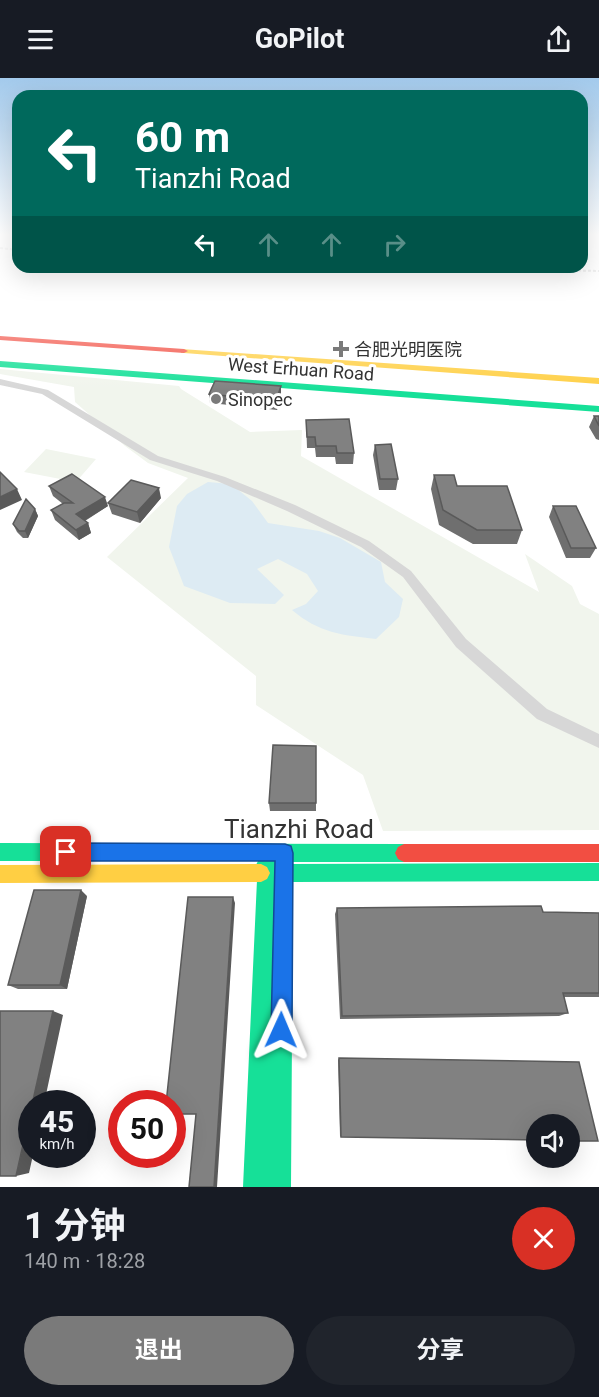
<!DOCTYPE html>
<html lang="zh">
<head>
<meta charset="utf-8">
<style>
  body { margin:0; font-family:Roboto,"Noto Sans SC",sans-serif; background:#20242c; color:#f1f3f6; height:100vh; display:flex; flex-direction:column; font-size:22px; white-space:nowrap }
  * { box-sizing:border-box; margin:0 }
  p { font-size:20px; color:#9ea1a6 }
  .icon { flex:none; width:33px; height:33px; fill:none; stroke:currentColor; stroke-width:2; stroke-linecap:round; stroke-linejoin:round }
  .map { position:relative; height:1109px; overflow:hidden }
  .sheet { display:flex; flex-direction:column; background:#171b24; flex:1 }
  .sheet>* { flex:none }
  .guide { position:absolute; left:12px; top:12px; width:576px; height:183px; border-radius:18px; box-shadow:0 6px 24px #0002; background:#00695c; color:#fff; overflow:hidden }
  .controls { position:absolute; left:526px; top:1036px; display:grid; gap:12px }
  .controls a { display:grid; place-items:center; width:54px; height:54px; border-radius:50%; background:#171b24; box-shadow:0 6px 24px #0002; font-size:30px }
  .speed { position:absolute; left:18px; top:1012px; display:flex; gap:12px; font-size:30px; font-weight:700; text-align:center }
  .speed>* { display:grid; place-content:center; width:78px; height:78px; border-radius:50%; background:#171b24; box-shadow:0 6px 24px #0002; line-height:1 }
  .speed small { font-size:15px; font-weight:400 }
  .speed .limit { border:9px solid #d22; background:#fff; color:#111 }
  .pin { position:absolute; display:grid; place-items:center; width:51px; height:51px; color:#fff; margin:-26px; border-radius:12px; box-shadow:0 3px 9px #0006 }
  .me { position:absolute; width:66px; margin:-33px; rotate:1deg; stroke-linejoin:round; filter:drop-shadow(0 0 4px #0008) }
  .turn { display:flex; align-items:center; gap:21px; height:126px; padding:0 24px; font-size:27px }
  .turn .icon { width:78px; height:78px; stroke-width:2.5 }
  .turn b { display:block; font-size:42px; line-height:51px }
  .lanes { display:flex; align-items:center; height:57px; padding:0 24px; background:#0003; justify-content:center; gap:30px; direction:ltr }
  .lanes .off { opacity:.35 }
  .round { display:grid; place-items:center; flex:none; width:63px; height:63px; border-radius:32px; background:#20242c }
  .overview { display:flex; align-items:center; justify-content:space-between; height:102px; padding:0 24px }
  h1 { font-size:36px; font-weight:700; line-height:45px }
  .action { display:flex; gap:12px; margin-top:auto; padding:12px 24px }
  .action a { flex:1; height:69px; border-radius:36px; background:#7a7a7a; color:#fff; font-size:24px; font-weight:700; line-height:69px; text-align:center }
  .action a+a { background:#20242c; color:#f1f3f6 }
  header { display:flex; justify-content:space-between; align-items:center; height:78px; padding:0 24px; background:#171b24; font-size:27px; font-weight:700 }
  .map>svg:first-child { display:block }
  .green { fill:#f1f5ed }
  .water { fill:#ddebf3 }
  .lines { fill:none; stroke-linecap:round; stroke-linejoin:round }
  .street { fill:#d7d7d7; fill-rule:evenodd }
  .fast { fill:#16e098; fill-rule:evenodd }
  .slow { fill:#ffcf43; fill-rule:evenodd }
  .jam { fill:#f24e42; fill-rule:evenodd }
  .rail { stroke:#bebebe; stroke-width:2; stroke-dasharray:3 2; stroke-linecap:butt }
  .wall { fill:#6f6f6f }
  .shaded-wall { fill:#5a5a5a }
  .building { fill:#818181; stroke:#5a5a5a; stroke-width:1.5 }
  .route { fill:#1a73e8; stroke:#114b97; stroke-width:1.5 }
  .poi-dot { fill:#7a7a7a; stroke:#fff; stroke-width:2 }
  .labels { text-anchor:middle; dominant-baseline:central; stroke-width:6; stroke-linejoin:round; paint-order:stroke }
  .far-poi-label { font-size:18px; fill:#333; stroke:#fff; text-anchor:start }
  .far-street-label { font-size:18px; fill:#333; stroke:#fff }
  .near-street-label { font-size:26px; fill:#333; stroke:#fff }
</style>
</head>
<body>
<header><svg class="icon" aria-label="menu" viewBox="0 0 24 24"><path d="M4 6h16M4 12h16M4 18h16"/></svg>GoPilot<svg class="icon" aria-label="share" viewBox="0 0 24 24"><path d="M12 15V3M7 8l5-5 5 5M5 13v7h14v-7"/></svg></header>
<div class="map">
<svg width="599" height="1109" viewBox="0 0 599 1109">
  <rect width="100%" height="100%" fill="#fff"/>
  <path class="green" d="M0,291L179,308L181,311L250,354L302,352L301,378L539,514L525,476L572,508L580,526L599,536V752L383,753L363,697L256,627V598L107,479L188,400L148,385L125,368L75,324L74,309L0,296Z
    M46,371L96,381L76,404L24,394Z"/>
  <path class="water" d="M208,404L231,406L252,423L268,445L319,453L340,460L381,484L385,504L403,521L399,539L376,561C342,557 319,555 292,532L306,526L318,513L307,496L278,481L257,491L284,517L275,526L230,525L184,508L169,469L177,428L187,416Z"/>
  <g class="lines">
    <path class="street" d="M0,301L48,312L158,378L225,399L295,427L369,463L411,493L466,561L547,631L599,656V670L537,641L456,569L403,499L361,469L287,433L217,403L150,382L42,316L0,307Z"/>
    <path class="fast" d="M0,283L599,328V334L0,289Z
      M0,765L404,766L410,769L413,775L410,781L404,784H293V786L599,785V803L293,804L291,1109H267L268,1068L267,1109H243L257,802L252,795L258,783H0Z"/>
    <path class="slow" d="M181,271L599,300V306L184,275H181Z
      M261,786L267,789L270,795L267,801L261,804L0,805V787Z"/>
    <path class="jam" d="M0,258L184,271L188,273L184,275L0,262Z
      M404,766H599V784H404L398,781L395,775L398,769Z"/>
    <path class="rail" d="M0,170L18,172
      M423,189L599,193"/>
  </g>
  <path class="wall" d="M209,316L281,317L277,332L210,325Z
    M594,338H599V362L596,361L589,349Z
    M306,342L354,375L353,386H336L335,379H316L315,370H307Z
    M375,367L398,401L396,412H379L373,377Z
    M434,397L457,408L522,452L517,466H473L439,447L431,411Z
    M49,408L108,428L85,443L88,445L91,455L79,462L55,442L51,432L63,426L53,418Z
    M161,420L140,445L112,436L108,425Z
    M553,428L596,470L590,480H566L549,439Z
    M35,431L38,438L28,460H23L17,454L13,446Z
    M269,725H316V733H270Z
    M87,818L67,911H18L8,907Z
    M337,830L599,835V919H564L568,935L559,938L340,941L335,836Z
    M339,980L341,1059L340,1058L338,982Z"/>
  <path class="shaded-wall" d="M281,308V317L277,332L276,323Z
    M159,410L161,420L140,445L137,434Z
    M17,411L22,422L0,432V419Z
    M105,419L108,428L79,446L76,436Z
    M35,431L38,438L28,460L25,453Z
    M88,445L91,455L79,462L76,452Z
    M81,812L87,818L67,911L60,907Z
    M233,819L235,825L217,1109H214Z
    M53,933L63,937L44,1026H32Z
    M32,1028V1077H33L29,1095L16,1098Z"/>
  <path class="building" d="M215,303L281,308L276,323L209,316Z
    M594,338H599V348Z
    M349,341L354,375H337L336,368H316L315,359H307L306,342Z
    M391,366L398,401H380L375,367Z
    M0,394L17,411L0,419Z
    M72,396L105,419L76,436L88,445L76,452L51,432L64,425H73L49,408Z
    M434,397H454L457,408H507L522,452H477L443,432Z
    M131,402L159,410L137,434L108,425Z
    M26,421L35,431L25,453H19L13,446Z
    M553,428H576L596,470H571Z
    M273,667L316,668V725H269Z
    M34,812H81L60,907H8Z
    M188,819H233L214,1109H189L196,1036H172V1026H166Z
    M541,828L543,834L599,835V915H563L568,935L342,938L337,830Z
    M0,933H53L16,1098H0Z
    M339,980L579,984L598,1063H570V1047H537V1062L341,1059Z"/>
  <linearGradient id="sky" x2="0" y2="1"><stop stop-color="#a3caec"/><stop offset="0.5" stop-color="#fff"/><stop offset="1" stop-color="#fff" stop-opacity="0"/></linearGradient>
  <rect width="599" height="313" fill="url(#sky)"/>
  <path class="route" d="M66,765L285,766L291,768L293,775L292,952L289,959L281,962L274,959L271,952L275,783H66L60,780L57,774L60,768Z"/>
  <g class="poi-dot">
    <path d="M338 262h6v6h6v6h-6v6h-6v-6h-6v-6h6z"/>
    <circle cx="216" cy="321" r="6"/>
  </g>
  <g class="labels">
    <g class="far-poi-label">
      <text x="354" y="271">合肥光明医院</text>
      <text x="228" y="321">Sinopec</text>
    </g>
    <g class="far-street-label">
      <text transform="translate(301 291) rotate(4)">West Erhuan Road</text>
    </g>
    <g class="near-street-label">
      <text x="299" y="751">Tianzhi Road</text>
    </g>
  </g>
</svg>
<div class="controls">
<a><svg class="icon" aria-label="sound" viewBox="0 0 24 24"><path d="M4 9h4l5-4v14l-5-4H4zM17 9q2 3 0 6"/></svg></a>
</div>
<div class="speed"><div>45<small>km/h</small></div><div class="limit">50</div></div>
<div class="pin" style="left:66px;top:774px;background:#d93025"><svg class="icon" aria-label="arrive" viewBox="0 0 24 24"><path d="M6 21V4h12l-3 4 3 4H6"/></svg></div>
<svg class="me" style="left:281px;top:952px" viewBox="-20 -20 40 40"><path d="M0-17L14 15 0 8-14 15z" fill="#1a73e8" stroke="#fff" stroke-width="4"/></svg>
<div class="guide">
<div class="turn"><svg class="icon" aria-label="left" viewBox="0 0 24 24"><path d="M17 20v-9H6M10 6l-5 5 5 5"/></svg><div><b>60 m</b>Tianzhi Road</div></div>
<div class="lanes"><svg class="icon" aria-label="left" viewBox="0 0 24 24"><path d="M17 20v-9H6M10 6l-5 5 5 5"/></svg><svg class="icon off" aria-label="ahead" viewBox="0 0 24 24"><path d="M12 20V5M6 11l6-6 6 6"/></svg><svg class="icon off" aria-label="ahead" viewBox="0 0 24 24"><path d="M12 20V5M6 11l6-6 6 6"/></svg><svg class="icon off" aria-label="right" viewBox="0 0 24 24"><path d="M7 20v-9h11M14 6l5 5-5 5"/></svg></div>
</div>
</div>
<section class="sheet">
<div class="overview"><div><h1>1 分钟</h1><p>140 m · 18:28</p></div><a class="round" style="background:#d93025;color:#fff"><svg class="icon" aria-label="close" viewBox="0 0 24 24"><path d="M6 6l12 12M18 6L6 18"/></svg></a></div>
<div class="action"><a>退出</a><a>分享</a></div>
</section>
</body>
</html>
